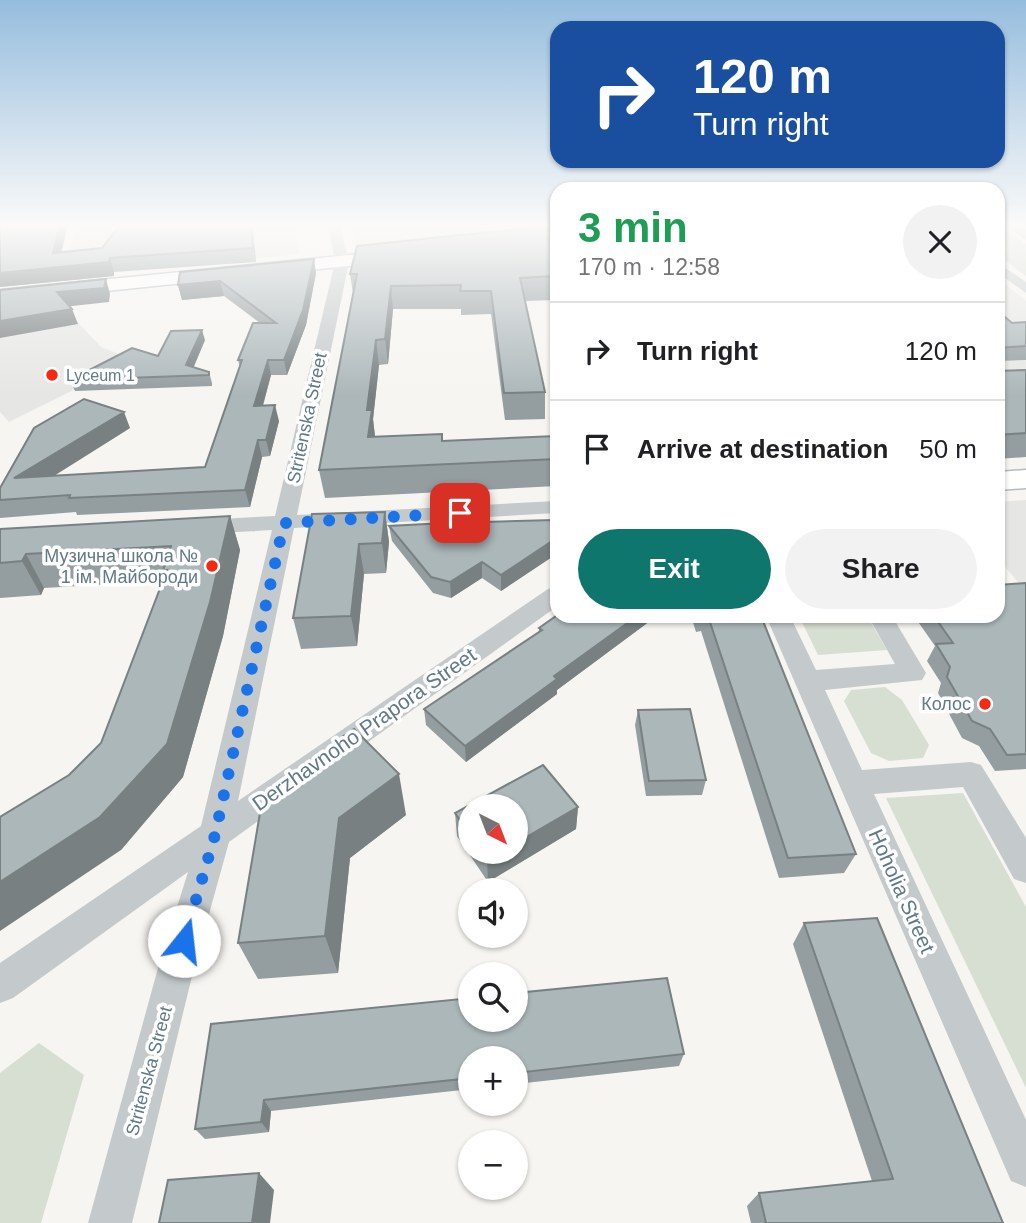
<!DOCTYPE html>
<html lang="en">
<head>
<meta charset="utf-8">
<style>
  body { margin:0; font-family:Arial,sans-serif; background:#f2f2f2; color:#202124; height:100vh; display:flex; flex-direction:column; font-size:26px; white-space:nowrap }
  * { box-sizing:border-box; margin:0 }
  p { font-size:23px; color:#757577 }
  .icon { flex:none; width:38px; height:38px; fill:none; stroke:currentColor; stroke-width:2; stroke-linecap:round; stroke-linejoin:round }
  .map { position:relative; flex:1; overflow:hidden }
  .side { position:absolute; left:550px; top:182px; width:455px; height:441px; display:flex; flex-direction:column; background:#fff; border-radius:21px; box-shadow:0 2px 5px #0004 }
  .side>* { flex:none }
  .guide { position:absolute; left:550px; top:21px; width:455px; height:147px; border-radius:21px; box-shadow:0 2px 5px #0004; background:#1a4fa0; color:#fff; overflow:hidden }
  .needle { width:46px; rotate:138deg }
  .fabs { position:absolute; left:458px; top:794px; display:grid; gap:14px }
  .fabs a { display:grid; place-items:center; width:70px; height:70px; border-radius:50%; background:#fff; box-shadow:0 2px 5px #0004; font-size:35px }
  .pin { position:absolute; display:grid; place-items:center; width:60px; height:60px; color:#fff; margin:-30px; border-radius:14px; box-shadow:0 4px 10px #0006 }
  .me { position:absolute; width:77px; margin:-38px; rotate:16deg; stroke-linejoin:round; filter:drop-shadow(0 0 5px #0008) }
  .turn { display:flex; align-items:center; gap:24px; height:147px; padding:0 28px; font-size:32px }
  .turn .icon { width:91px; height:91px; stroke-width:2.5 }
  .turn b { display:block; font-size:49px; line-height:60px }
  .round { display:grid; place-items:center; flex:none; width:74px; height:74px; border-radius:37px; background:#f2f2f2 }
  .head { display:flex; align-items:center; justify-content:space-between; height:119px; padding:0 28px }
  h1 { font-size:42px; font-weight:800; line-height:52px; color:#1e9e55 }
  .primary-button { display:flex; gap:14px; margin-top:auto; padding:14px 28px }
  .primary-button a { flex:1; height:80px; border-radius:42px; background:#0f766e; color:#fff; font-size:28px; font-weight:800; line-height:80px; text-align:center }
  .primary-button a+a { background:#f2f2f2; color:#202124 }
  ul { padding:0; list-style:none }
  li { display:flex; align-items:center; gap:21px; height:98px; padding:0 28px; border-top:2px solid #e0e0e0 }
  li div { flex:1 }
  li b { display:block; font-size:26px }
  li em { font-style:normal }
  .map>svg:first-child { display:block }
  .built { fill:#e6e7e5 }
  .green { fill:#d7ded2 }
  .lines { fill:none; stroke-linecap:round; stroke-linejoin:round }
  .secondary-casing { stroke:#b4bbbe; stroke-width:3 }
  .street { fill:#c4c9cb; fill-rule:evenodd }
  .secondary { fill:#fff; fill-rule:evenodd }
  .wall { fill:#949da0; fill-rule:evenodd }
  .shaded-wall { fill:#788082 }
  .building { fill:#acb7ba; stroke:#788082; stroke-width:2 }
  .route { stroke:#1a73e8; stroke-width:12; stroke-dasharray:0 21.6 }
  .poi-dot { fill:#f52a12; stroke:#fff; stroke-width:2.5 }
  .labels { text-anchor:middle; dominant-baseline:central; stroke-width:7; stroke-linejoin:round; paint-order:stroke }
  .far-poi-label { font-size:16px; fill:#617a85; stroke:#fff; text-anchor:start }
  .street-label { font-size:18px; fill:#617a85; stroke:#fff }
  .poi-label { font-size:18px; fill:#617a85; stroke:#fff; text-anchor:end }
  .near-street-label { font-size:21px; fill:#617a85; stroke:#fff }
</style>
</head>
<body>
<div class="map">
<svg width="1026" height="1223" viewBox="0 0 1026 1223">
  <rect width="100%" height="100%" fill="#f6f5f1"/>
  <path class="built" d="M125,224L129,239L294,224L300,254L120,272L122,259L65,263L77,228Z
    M351,224H556V228L357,248Z
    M998,278L1026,301V377L998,378Z
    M0,305L69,313L101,347L134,360L9,422L0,412Z
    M1026,500V592L998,558V502Z"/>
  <path class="green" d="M998,224L1026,244V276L998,255Z
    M799,616H867L887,650L818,655Z
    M885,687L902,700L929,745L923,758L889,761L871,753L844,701L851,690Z
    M963,793L1026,907V1088L886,798Z
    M39,1043L84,1075L41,1223H0V1073Z"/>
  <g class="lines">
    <g class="secondary-casing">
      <path id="secondary" d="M400,250L407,252L410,256L407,260L0,302V290Z
        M1026,470V488L998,490V472Z"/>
    </g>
    <path class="street" d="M328,224H340L349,262L297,515L556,501V513L294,528L238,801L548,589L556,587V607L229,842L194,968L132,1223H88L158,968L188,872L13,998L0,1003V963L201,826L272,530L200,534L192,532L189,527L192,522L200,520L275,516L335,262Z
      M1001,224H1015L1026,230V240Z
      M998,263L1026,282V293L998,273Z
      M766,616H790L816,670L895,664L868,616H892L926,673L922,680L825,690L862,770L971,762L981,765L1026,838V883L1014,879L963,787L874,794L1026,1120V1187L1011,1181Z"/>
    <use href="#secondary" class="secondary"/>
  </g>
  <path class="wall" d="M68,224L61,252L102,248L121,224H252L256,262L114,272V276L0,287Z
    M556,225V300L525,301L545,392V419L505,420L491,314L461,315V309H393L388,364L379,365L373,419L375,437L443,441L556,436V486L325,498L319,470L353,293L350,274Z
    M316,273L306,325L287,375H271L263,406L279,421L270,456L262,457L250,507L77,515L76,512L0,518V488L130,428L54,476L205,467L240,367L238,360L260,323L224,296L182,300L178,285Z
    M998,311L1012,323L1026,322V360L998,361Z
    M205,340L193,367L209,372L212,383V386L75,391L70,380L158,356Z
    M1026,370V457L998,459V371Z
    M385,512L389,542L386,573L364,574L357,646L301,649L293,618Z
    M230,516L240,550L223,636L183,777L121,850L69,775L101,743L163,581L44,588L41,595L0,598V529Z
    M389,526L555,539V555L501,591L482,578L451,598L433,593L392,541Z
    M1026,583V769L995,771L979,746L962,738L938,693L941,683L927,661L935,646L914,616H998Z
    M691,616H761L856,854L844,873L779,878L701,631L696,632Z
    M654,618L557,690V694L466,762L426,725L424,709L539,632V628Z
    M638,710L706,780L702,795L646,796L635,725Z
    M336,741L406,815L350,858L338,973L258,979L238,943L338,749Z
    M543,765L578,807L576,829L488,882L457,836L455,813ZM471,807H516V852H471Z
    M804,923L1003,1223H751L747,1206L759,1193L872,1181L793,944Z
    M211,1024L684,1054L679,1066L516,1084V1059H471V1089L271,1111L269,1132L205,1139L195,1129Z"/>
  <path class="shaded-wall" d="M60,224H68L58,267L53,253Z
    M251,224H252L256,262L253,248Z
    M110,258L114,272V276L0,287V273Z
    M314,259L316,273L306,325L287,375L284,360Z
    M106,279L110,294L109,302L63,307L57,292Z
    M220,281L224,296L182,300L178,285Z
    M391,286L393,309L388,364L385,339Z
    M72,309L78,324L0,338V321Z
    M202,330L205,340L190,376L186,365Z
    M376,340L379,365L373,419L375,436L368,437L367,410Z
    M268,360L271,375L258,422L254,406Z
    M275,405L279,421L270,456L266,440Z
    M124,412L130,428L23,495L14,478Z
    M258,440L262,457L250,507L245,490Z
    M385,512L389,542L386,573L382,543Z
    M230,516L240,550L223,636L183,777L121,850L0,931V882L100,817Z
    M555,539V555L501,591V575Z
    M359,544L364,574L357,646L351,616Z
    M26,554L44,588L41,595L22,561Z
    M482,562V578L451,598L450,582Z
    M637,616H654V618L557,690V694L466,762L465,746L554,676Z
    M399,774L406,815L350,858L338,973L325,936L339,818Z
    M578,807L576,829L488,882L487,860L501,852H516V843Z
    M264,1100L271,1111L269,1132L261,1122Z
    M259,1173L274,1190L270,1223H252Z"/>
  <path class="building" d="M0,224H60L53,253L102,248L121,224H251L253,248L110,258L109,262L0,273Z
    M556,225V276L520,278L545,392L504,393L491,291H460L461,285L391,286L385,339L376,340L367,410H372L368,437L442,434V441L556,436V459L319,470L357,274H350L357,246Z
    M314,259L303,310L284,360H268L254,406L275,405L266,440H258L245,490L69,498L70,495L0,500V488L34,428L84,399L124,412L14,478L205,467L242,360H238L253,323H276L220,281L178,285L180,272Z
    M106,279L104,288L57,292L72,309L0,321V290Z
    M998,311L1012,323L1026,322V346L998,348Z
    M202,330L186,365L209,372V375L70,380L132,348L158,356L171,331Z
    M1026,370V433L998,435V371Z
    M385,512L382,543L359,544L351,616L293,618L312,514Z
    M230,516L210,602L167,744L100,817L0,882V817L69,775L101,743L167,570L163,571L171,546L26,554L22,561L0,563V529Z
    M553,520L555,539L501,575L482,562L450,582L431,577L389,526L446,523Z
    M1026,583V754L1007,755L990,729L972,721L947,677L950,667L936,644L953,643L934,616H998V585Z
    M556,616H637L554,676L557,679L465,746L424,709L542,630L539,628Z
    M708,616H761L856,854L788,858Z
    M690,709L706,780L649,781L638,710Z
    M354,729L399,774L339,818L325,936L238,943L260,813L274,792L341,747L336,741Z
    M543,765L578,807L516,843V807H471V836L455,813Z
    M482,852H501L487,860Z
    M877,918L1003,1223H766L759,1193L893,1179L804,923Z
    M667,978L684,1054L516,1073V1059H471V1078L264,1100L261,1122L195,1129L211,1024L471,998V1020H516V993Z
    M259,1173L252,1223H159L168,1180Z"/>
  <linearGradient id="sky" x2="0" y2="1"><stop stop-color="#96bdde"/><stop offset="0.57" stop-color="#fbfaf9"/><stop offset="1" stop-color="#fbfaf9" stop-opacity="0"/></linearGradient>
  <rect width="1026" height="395" fill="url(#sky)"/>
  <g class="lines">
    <path class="route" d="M184,941L215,835L284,523L460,513"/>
  </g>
  <g class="poi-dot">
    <circle cx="52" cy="375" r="7"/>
    <circle cx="212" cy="566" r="7"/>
    <circle cx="985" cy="704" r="7"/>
  </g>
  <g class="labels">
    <g class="far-poi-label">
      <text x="66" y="375">Lyceum 1</text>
    </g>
    <g class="street-label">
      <text transform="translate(307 418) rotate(-78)">Stritenska Street</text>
      <text transform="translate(149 1071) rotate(-75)">Stritenska Street</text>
    </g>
    <g class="poi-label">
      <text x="198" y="556">Музична школа №<tspan x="198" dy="21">1 ім. Майбороди</tspan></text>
      <text x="971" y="704">Колос</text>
    </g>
    <g class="near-street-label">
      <text transform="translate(364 729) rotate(-35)">Derzhavnoho Prapora Street</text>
      <text transform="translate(902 891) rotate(66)">Hoholia Street</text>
    </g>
  </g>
</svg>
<div class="fabs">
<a><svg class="needle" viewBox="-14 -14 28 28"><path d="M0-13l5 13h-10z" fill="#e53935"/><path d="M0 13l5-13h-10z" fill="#757577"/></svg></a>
<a><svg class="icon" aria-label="sound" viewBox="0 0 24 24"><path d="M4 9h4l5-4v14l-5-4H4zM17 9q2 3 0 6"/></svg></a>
<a><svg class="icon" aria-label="search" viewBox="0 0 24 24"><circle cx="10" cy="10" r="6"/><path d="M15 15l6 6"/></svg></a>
<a>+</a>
<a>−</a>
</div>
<div class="pin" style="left:460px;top:513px;background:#d93025"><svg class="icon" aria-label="arrive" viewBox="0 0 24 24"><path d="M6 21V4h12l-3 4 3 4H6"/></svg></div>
<svg class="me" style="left:184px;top:941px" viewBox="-20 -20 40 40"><circle r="19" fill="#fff"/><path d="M0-13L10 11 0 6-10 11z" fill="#1a73e8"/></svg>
<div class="guide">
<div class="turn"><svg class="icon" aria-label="right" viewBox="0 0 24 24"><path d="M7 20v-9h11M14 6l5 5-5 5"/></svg><div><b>120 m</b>Turn right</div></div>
</div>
<section class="side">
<div class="head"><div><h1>3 min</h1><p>170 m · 12:58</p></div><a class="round"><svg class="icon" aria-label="close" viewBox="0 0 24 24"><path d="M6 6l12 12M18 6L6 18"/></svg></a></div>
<ul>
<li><svg class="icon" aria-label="right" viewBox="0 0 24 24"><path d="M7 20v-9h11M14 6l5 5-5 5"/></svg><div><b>Turn right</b></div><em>120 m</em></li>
<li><svg class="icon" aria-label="arrive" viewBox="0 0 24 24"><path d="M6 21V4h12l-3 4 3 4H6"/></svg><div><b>Arrive at destination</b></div><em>50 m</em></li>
</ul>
<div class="primary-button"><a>Exit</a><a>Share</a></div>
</section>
</div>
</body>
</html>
